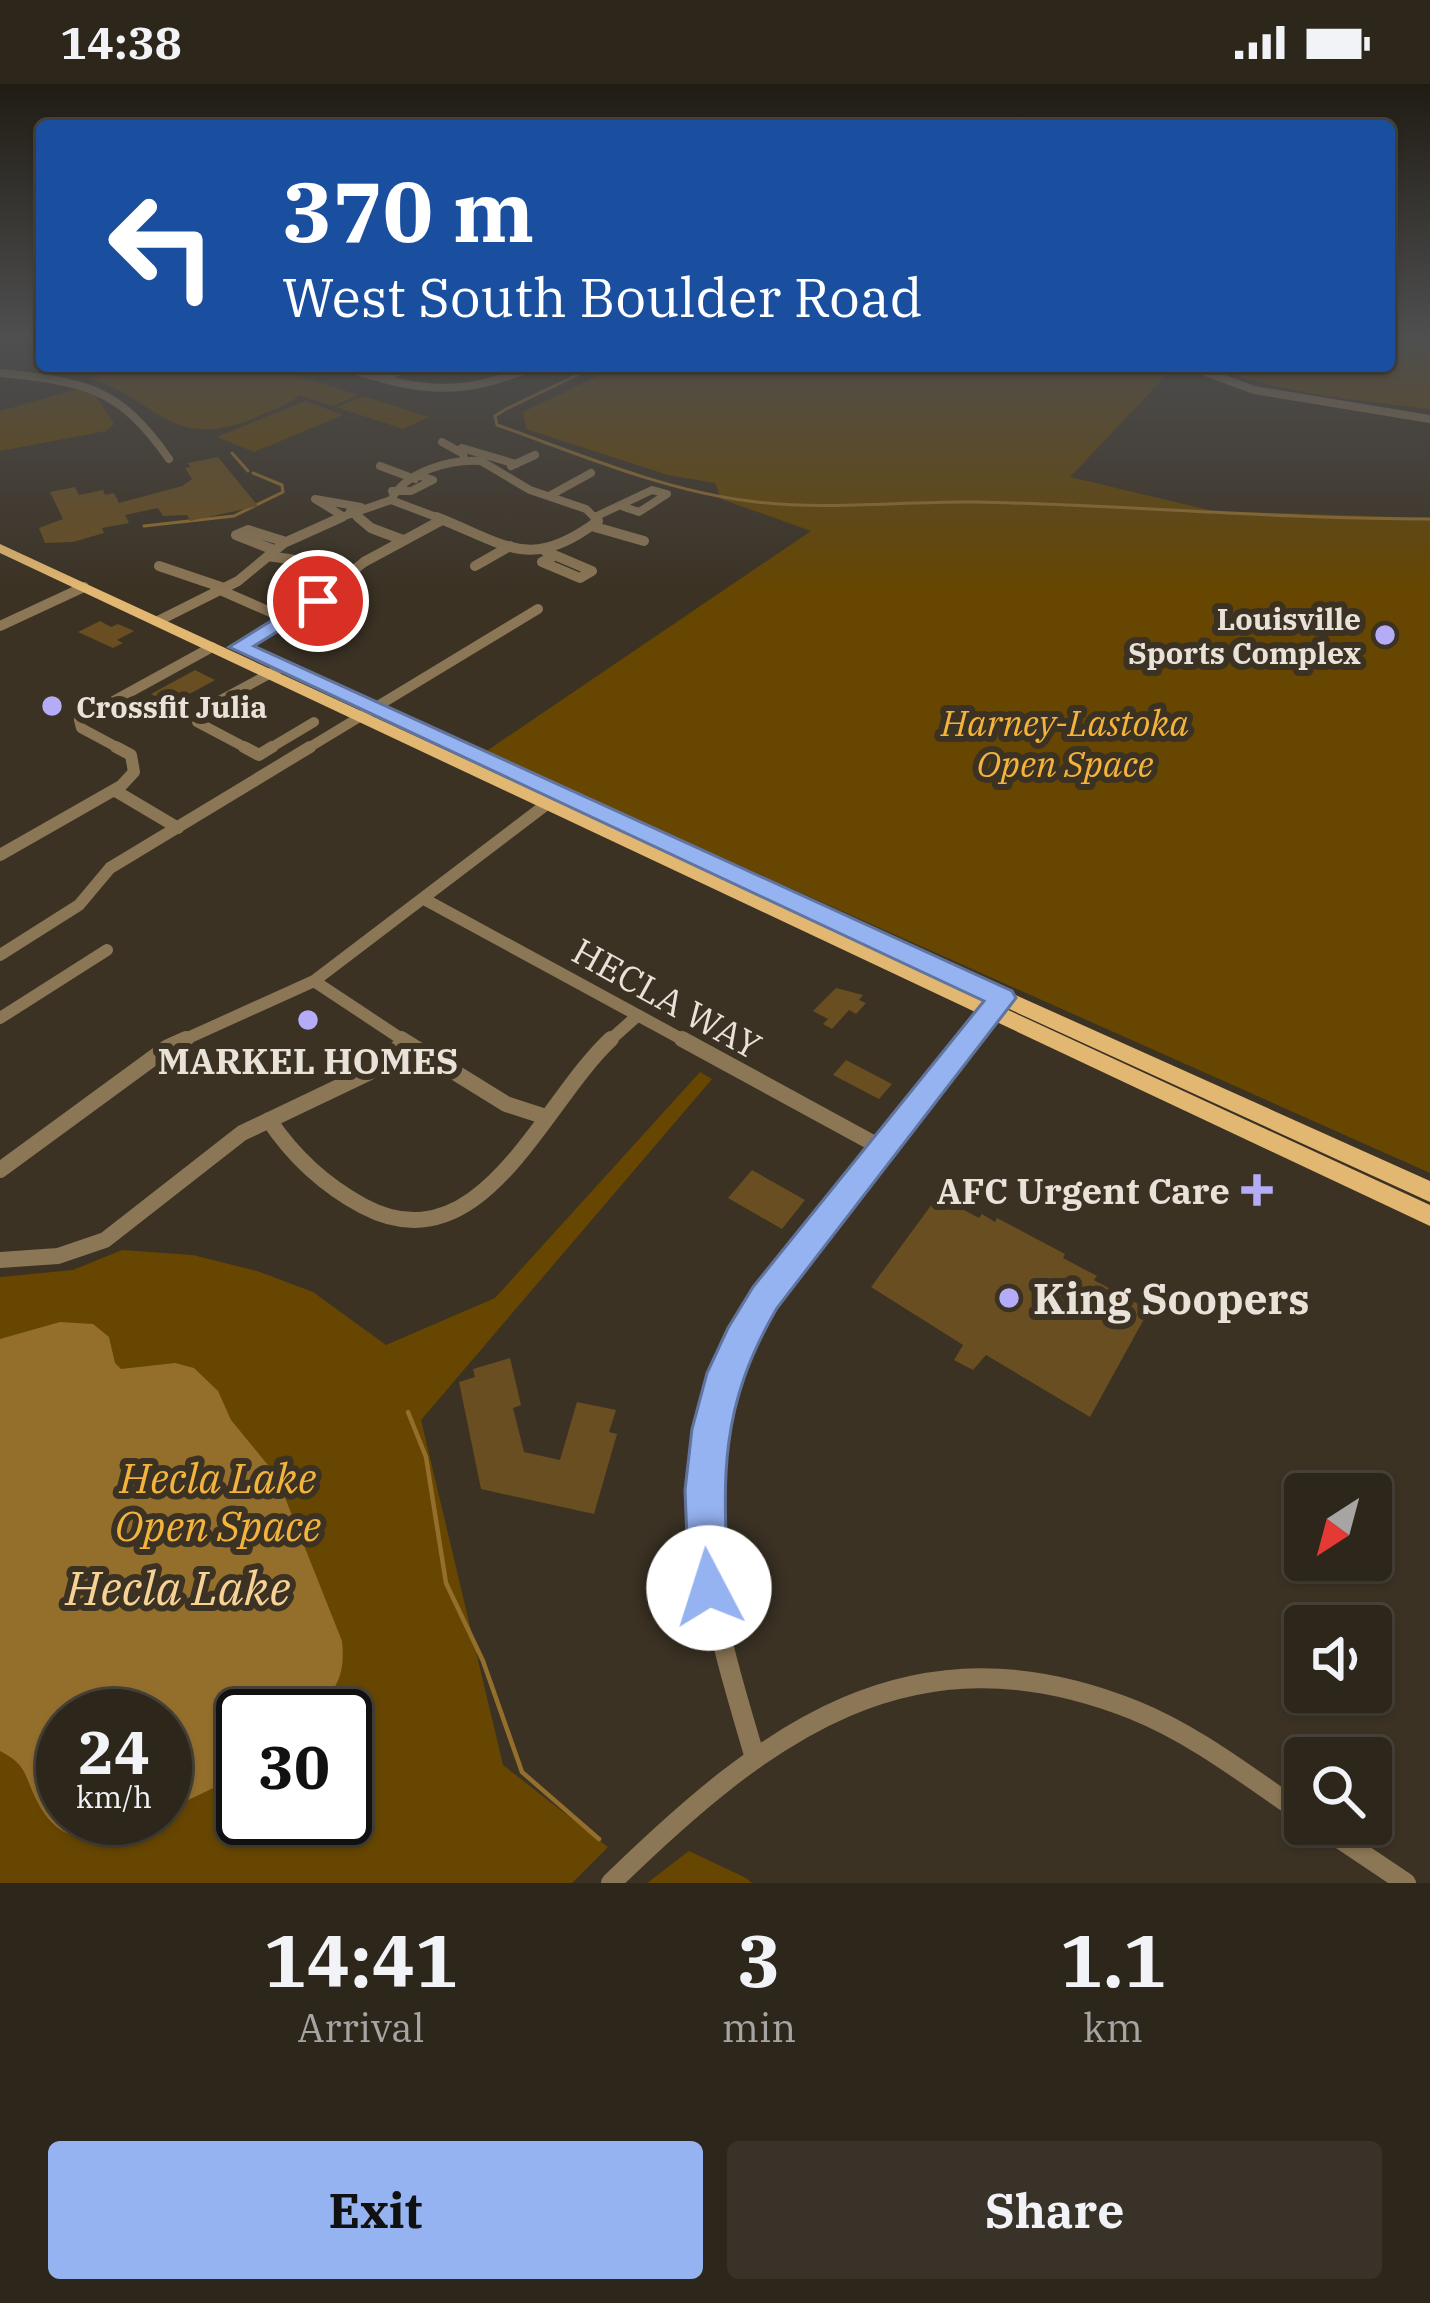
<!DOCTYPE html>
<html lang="en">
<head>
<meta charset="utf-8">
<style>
  body { margin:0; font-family:"IBM Plex Serif",serif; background:#383228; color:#f1f3f6; height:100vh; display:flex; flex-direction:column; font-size:45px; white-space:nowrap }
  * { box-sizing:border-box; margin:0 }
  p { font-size:39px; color:#a6a5a3 }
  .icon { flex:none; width:66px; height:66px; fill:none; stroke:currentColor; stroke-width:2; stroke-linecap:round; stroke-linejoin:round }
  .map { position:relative; height:1799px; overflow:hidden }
  .sheet { display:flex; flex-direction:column; background:#2c261b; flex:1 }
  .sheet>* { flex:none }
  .hud { position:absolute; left:36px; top:36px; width:1359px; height:252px; border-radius:12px; box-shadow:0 3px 9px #0004,0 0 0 3px #48433a; background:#1a4fa0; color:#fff; overflow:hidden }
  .needle { width:78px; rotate:216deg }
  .controls { position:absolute; left:1284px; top:1389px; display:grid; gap:24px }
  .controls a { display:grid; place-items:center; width:108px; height:108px; border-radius:12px; background:#2c261b; box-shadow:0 3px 9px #0004,0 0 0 3px #48433a; font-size:60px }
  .speed { position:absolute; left:36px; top:1605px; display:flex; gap:24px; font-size:60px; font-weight:700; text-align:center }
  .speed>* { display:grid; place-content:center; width:156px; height:156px; border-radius:50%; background:#2c261b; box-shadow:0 3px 9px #0004,0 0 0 3px #48433a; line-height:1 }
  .speed small { font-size:30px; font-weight:400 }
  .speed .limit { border:6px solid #111; border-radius:18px; background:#fff; color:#111 }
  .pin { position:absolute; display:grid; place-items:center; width:102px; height:102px; color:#fff; margin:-51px; border:6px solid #fff; border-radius:50%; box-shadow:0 3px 12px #0007 }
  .me { position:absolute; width:132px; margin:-66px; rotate:355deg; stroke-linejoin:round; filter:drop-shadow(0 0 9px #0008) }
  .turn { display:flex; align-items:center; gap:42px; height:252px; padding:0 48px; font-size:54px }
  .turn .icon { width:156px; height:156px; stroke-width:2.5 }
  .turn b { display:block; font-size:84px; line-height:102px }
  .eta { display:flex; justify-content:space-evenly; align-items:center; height:204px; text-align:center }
  .eta b { font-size:72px; font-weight:700; line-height:84px }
  .action { display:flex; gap:24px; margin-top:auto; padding:24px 48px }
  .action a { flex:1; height:138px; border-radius:12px; background:#95b2f1; color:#111; font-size:48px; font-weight:700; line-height:138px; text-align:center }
  .action a+a { background:#383228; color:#f1f3f6 }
  .status { display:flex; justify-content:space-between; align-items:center; height:84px; padding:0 60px; background:#2c261b; direction:ltr }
  .status svg { height:33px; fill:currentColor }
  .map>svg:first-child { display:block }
  .green { fill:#664601; fill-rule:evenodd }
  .water { fill:#946f2c }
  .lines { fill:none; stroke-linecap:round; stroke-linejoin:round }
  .stream-far1 { stroke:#946f2c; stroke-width:3 }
  .stream { stroke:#946f2c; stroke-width:4.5 }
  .building { fill:#684e20 }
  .minor-far4 { stroke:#8b7655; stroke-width:8 }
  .minor-far3 { stroke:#8b7655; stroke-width:10 }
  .minor-far2 { stroke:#8b7655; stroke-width:12 }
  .minor-far1 { stroke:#8b7655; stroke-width:16 }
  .minor { stroke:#8b7655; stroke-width:20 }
  .primary { fill:#e2b771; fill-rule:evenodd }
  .route { fill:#95b2f1; stroke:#61749d; stroke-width:3 }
  .poi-dot { fill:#b5acf8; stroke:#3b3224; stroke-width:4.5 }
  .labels { text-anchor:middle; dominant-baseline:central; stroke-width:12; stroke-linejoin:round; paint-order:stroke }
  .far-poi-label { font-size:30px; font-weight:bold; fill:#e8e2d9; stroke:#3b3224; text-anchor:end }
  .park-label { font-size:36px; font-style:italic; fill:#f4b43b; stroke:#3b3224 }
  .street-label { font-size:36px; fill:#e8e2d9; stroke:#3b3224 }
  .poi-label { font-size:36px; font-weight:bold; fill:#e8e2d9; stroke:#3b3224 }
  .near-poi-label { font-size:42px; font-weight:bold; fill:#e8e2d9; stroke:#3b3224; text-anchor:start }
  .near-park-label { font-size:42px; font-style:italic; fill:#f4b43b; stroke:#3b3224 }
  .near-water-label { font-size:48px; font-style:italic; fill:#f8d294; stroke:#3b3224 }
</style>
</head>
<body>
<div class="status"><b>14:38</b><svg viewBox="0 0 49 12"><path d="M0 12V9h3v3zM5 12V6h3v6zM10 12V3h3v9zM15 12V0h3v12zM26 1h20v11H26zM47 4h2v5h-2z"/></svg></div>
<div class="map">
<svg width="1430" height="1799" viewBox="0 0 1430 1799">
  <rect width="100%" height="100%" fill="#3b3224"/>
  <path class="green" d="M1389,254H1430V325C1355,316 1279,310 1209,282H1389Z
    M125,282H267L359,311L333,322L299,311C288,322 271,326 257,333C168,370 158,313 90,295Z
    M618,282H1175L1070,393L1213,427L1430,434V1089L485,668L811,447L721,415L715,399L668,391L526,345L523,328Z
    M82,304L94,309L114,340L106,347L0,367V327Z
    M363,312L429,333L403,345L336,323Z
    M305,317L343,331L254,368L217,353Z
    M700,988L712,995L421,1336L503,1681L608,1763L572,1799H0V1193L73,1186L122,1166L193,1171L257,1187L313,1208L386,1261L495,1214ZM63,1632H165V1734H63ZM243,1632H345V1734H243Z
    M689,1767L746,1794L752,1799H647Z"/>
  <path class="water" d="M60,1238L93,1240L109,1253L115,1279L121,1285L175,1279L194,1284L218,1307L231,1336L276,1391L342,1557C346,1593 335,1607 311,1632H243V1690L165,1727V1632H63V1734H150C107,1755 64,1771 37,1717C24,1692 28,1681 0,1667V1255Z"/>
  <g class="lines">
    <path class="stream-far1" d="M596,282L506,325L495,332L497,341C579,370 662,406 749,417C824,427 900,417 976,418C1127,421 1278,435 1430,435
      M232,369L248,387
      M144,442L234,432L283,408L282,401L253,389"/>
    <path class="stream" d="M408,1328L426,1373L446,1499L483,1577L522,1688L599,1755"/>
  </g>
  <path class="building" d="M218,373L258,422L190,437L187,431L163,432L158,424L125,431L129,439L102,444L104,449L73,458L45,459L39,444L63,435L50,408L75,403L79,411L103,406L105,411L114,409L119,419L182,402L192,395L185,384L190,383L188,379Z
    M100,537L111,543L118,540L134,547L117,556L123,559L113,564L78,548Z
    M195,586L215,596L171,620L151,610Z
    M836,904L863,911L859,916L866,919L856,930L849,926L832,945L823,940L828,935L813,927Z
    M846,976L892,1000L879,1015L833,991Z
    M752,1086L805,1116L782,1145L728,1114Z
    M938,1112L979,1134L982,1130L995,1138L997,1134L1065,1170L1063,1174L1097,1192L1094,1196L1149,1226L1090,1333L986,1271L973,1286L954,1276L963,1261L871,1203Z
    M510,1274L521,1321L513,1324L524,1368L560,1376L577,1318L616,1326L609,1348L617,1350L594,1430L481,1405L459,1298L475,1293L473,1285Z"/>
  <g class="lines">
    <path class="minor-far4" d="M34,254L42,256
      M340,282C418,307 457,315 535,282
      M1189,282L1254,306L1430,335
      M0,289C85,298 118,302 169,375
      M382,295L410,282
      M442,358L460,368
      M464,375L462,364L516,380
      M380,382L415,395
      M511,382L535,371
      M392,407H411L433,396L420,392
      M549,412L591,389
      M391,416L444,436
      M391,416C406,387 450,375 481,377L530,406L586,425L597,436
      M350,427L361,436
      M341,431L315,415L361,423
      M597,432L652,406L667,410L639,428L624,423
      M333,436L391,416"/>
    <path class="minor-far3" d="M358,433L371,444L403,456
      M436,433C508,461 529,488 598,437L595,433
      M595,443L644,457
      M236,451L248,446L286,458
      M236,451L274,466
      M545,467L592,487L580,494L542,478L552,473
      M268,472L316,479L346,492
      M159,482L224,504
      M475,482L510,462
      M220,506L323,551
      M158,537L238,497L284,459L342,433
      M0,542L84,503
      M239,563L304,527L364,478L440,437
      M122,666L81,644L79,636L212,563
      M250,666L197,638L210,622L282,583
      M267,666L314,638
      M305,666L538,525"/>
    <path class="minor-far2" d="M244,663L259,671L272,663
      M114,706L178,744
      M0,771L121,702L134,688L131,671L116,663
      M424,815L687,958
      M0,871L79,821L110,784L310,663
      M314,897L406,958
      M0,934L107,866
      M179,958L314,897L560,710
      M608,958L637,932
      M968,958L997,921"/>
    <path class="minor-far1" d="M401,955L506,1020L546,1033
      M682,955L882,1064
      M269,1036C293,1072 324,1101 363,1122C481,1185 541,1020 611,955
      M0,1086L168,963L186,955
      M0,1176L58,1172L105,1156L242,1049L368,989L405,958
      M715,1329L725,1289L765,1214L970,955"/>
    <path class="minor" d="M716,1326C685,1448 721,1558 755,1674
      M1318,1740L1406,1799
      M611,1799C766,1648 911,1537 1134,1626C1196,1651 1250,1694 1305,1731"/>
    <path class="primary" d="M0,460L1430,1121V1142L0,469Z
      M835,830L1430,1097V1118L828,842L825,837L828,832Z"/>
  </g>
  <linearGradient id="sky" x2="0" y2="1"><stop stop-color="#201c14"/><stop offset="0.5" stop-color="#4f4f50"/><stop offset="1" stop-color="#4f4f50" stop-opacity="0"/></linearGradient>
  <rect width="1430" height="506" fill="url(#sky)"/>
  <path class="route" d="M311,512L327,517L254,562L1012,907L1016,914L777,1224C719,1323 722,1393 729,1504L723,1518L709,1524L695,1518L689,1504L685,1406L692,1345L707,1289L728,1244L753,1203L984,917L229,563Z"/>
  <g class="poi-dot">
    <circle cx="1385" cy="551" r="12"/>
    <circle cx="52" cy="622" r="12"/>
    <circle cx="308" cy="936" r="12"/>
    <path d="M1251 1088h12v12h12v12h-12v12h-12v-12h-12v-12h12z"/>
    <circle cx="1009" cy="1214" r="12"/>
  </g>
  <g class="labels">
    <g class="far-poi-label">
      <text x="1361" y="534">Louisville<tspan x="1361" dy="34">Sports Complex</tspan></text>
      <text x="76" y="622" text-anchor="start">Crossfit Julia</text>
    </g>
    <g class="park-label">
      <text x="1065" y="638">Harney-Lastoka<tspan x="1065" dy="41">Open Space</tspan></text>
    </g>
    <g class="street-label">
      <text transform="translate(667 914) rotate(29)">HECLA WAY</text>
    </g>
    <g class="poi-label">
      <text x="308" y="976">MARKEL HOMES</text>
      <text x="1230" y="1106" text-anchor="end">AFC Urgent Care</text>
    </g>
    <g class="near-poi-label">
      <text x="1033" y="1214">King Soopers</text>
    </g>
    <g class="near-park-label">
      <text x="218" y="1393">Hecla Lake<tspan x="218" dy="48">Open Space</tspan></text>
    </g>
    <g class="near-water-label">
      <text x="178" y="1503">Hecla Lake</text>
    </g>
  </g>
</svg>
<div class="controls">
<a><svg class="needle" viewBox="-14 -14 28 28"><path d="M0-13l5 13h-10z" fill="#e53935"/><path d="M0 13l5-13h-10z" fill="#a6a5a3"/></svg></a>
<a><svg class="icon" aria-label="sound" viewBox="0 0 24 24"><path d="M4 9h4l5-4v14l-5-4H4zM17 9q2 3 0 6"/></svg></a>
<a><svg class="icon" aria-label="search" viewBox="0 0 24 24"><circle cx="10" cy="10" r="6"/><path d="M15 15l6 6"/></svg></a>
</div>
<div class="speed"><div>24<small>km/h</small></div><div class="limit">30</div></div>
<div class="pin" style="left:318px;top:517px;background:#d93025"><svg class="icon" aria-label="arrive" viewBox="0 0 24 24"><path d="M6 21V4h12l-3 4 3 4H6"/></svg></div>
<svg class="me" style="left:709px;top:1504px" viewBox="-20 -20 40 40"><circle r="19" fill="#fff"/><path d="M0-13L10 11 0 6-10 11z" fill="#95b2f1"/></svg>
<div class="hud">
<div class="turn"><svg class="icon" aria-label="left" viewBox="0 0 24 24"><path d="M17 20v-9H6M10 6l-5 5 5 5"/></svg><div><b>370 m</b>West South Boulder Road</div></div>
</div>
</div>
<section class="sheet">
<div class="eta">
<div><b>14:41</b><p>Arrival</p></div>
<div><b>3</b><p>min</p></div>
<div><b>1.1</b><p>km</p></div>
</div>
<div class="action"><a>Exit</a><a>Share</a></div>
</section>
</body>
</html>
